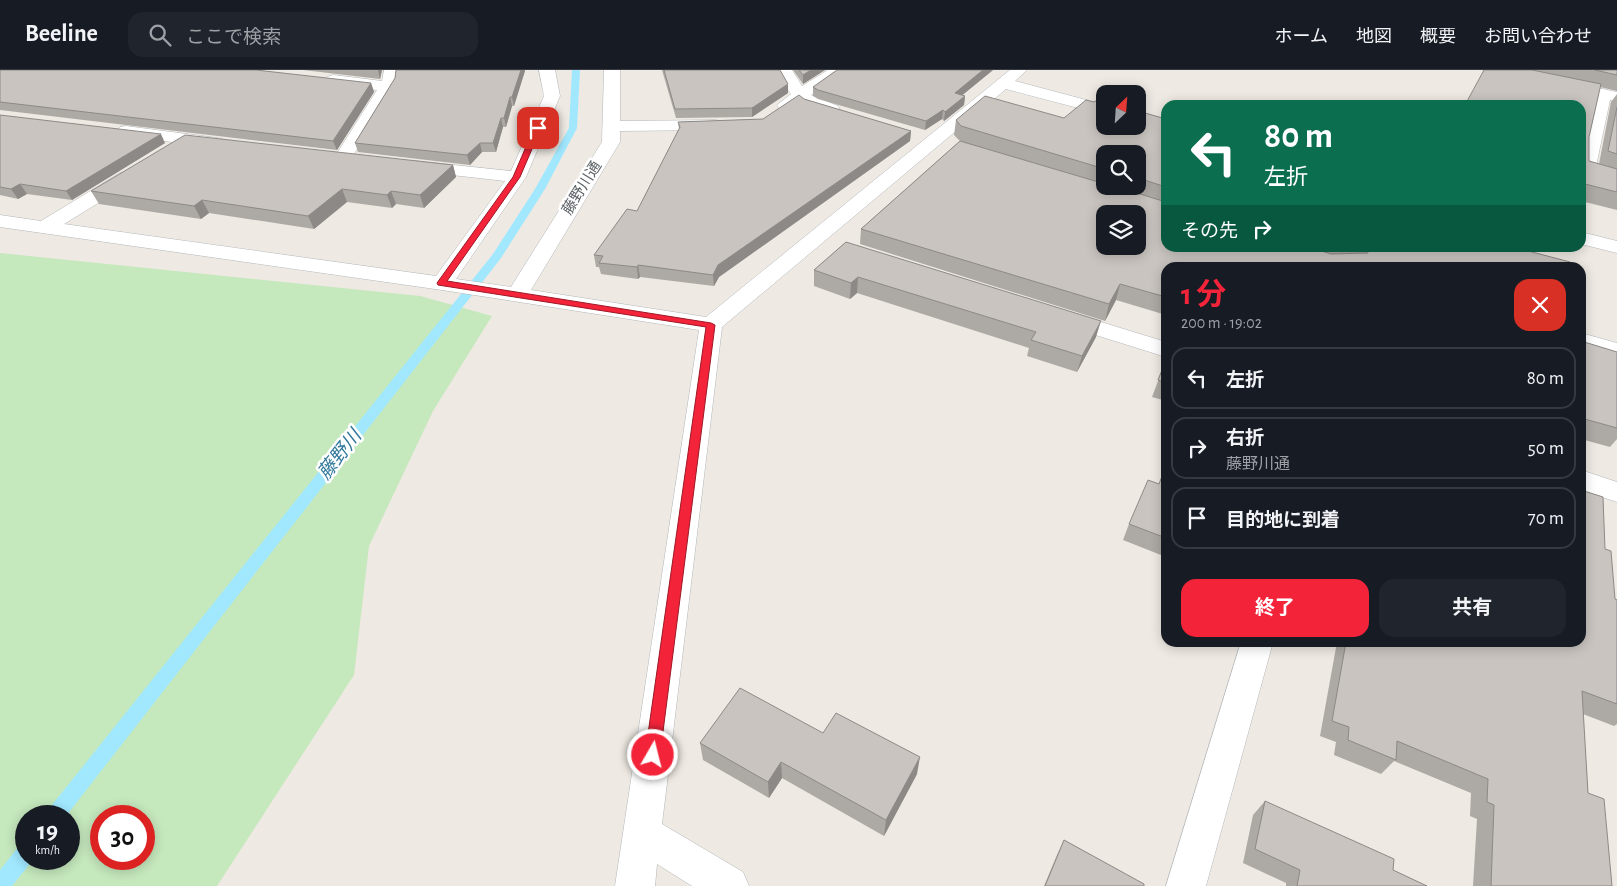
<!DOCTYPE html>
<html lang="ja">
<head>
<meta charset="utf-8">
<style>
  body { margin:0; font-family:"Alegreya Sans","Noto Sans JP",sans-serif; background:#20242c; color:#f1f3f6; height:100vh; display:flex; flex-direction:column; font-size:19px; white-space:nowrap }
  * { box-sizing:border-box; margin:0 }
  p { font-size:16px; color:#9ea1a6 }
  .icon { flex:none; width:28px; height:28px; fill:none; stroke:currentColor; stroke-width:2; stroke-linecap:round; stroke-linejoin:round }
  .map { position:relative; flex:1; overflow:hidden }
  .side { position:absolute; left:1161px; top:192px; width:425px; height:385px; display:flex; flex-direction:column; background:#171b24; border-radius:15px; box-shadow:0 2px 12px #0003 }
  .side>* { flex:none }
  .hud { position:absolute; left:1161px; top:30px; width:425px; height:152px; border-radius:15px; box-shadow:0 2px 12px #0003; background:#0b6e4f; color:#fff; overflow:hidden }
  .needle { width:32px; rotate:25deg }
  .controls { position:absolute; left:1096px; top:15px; display:grid; gap:10px }
  .controls a { display:grid; place-items:center; width:50px; height:50px; border-radius:10px; background:#171b24; box-shadow:0 2px 12px #0003; font-size:25px }
  .speed { position:absolute; left:15px; top:735px; display:flex; gap:10px; font-size:25px; font-weight:700; text-align:center }
  .speed>* { display:grid; place-content:center; width:65px; height:65px; border-radius:50%; background:#171b24; box-shadow:0 2px 12px #0003; line-height:1 }
  .speed small { font-size:12px; font-weight:400 }
  .speed .limit { border:8px solid #d22; background:#fff; color:#111 }
  .pin { position:absolute; display:grid; place-items:center; width:42px; height:42px; color:#fff; margin:-21px; border-radius:10px; box-shadow:0 2px 8px #0006 }
  .me { position:absolute; width:55px; margin:-28px; rotate:8deg; stroke-linejoin:round; filter:drop-shadow(0 0 4px #0008) }
  .turn { display:flex; align-items:center; gap:18px; height:105px; padding:0 20px; font-size:22px }
  .turn .icon { width:65px; height:65px; stroke-width:2.5 }
  .turn b { display:block; font-size:35px; line-height:42px }
  .then { display:flex; align-items:center; height:48px; padding:0 20px; background:#0003; gap:10px; font-size:19px }
  .round { display:grid; place-items:center; flex:none; width:52px; height:52px; border-radius:15px; background:#20242c }
  .overview { display:flex; align-items:center; justify-content:space-between; height:85px; padding:0 20px }
  h1 { font-size:30px; font-weight:700; line-height:38px; color:#f3243a }
  .cta { display:flex; gap:10px; margin-top:auto; padding:10px 20px }
  .cta a { flex:1; height:58px; border-radius:15px; background:#f3243a; color:#fff; font-size:20px; font-weight:700; line-height:58px; text-align:center }
  .cta a+a { background:#20242c; color:#f1f3f6 }
  ul { padding:0; list-style:none }
  li { display:flex; align-items:center; gap:15px; height:62px; margin:0 10px 8px; padding:0 10px; border:2px solid #363941; border-radius:15px }
  li div { flex:1 }
  li b { display:block; font-size:19px }
  li em { font-style:normal }
  header { display:flex; align-items:center; gap:30px; box-sizing:border-box; height:70px; padding:0 25px; background:#171b24; border-bottom:1px solid #363941 }
  header strong { font-size:24px }
  nav { display:flex; gap:28px; margin-inline-start:auto; font-size:18px }
  .search { width:350px; height:45px; background:#20242c; display:flex; align-items:center; gap:12px; box-sizing:border-box; padding:0 18px; border-radius:15px; color:#9ea1a6; font-size:19px }
  .map>svg:first-child { display:block }
  .green { fill:#c5e8bd; fill-rule:evenodd }
  .lines { fill:none; stroke-linecap:round; stroke-linejoin:round }
  .stream { fill:#a1e8ff; fill-rule:evenodd }
  .minor-casing { stroke:#b3b7ba; stroke-width:1 }
  .minor { fill:#fff; fill-rule:evenodd }
  .wall { fill:#ada9a4; fill-rule:evenodd }
  .shaded-wall { fill:#8d8986 }
  .building { fill:#c9c4bf; stroke:#8d8986; fill-rule:evenodd }
  .route { fill:#f3243a; stroke:#9e1726 }
  .labels { text-anchor:middle; dominant-baseline:central; stroke-width:5; stroke-linejoin:round; paint-order:stroke }
  .far-street-label { font-size:15px; fill:#5a6064; stroke:#fff }
  .water-label { font-size:19px; font-style:italic; fill:#32799b; stroke:#fff }
</style>
</head>
<body>
<header>
<strong>Beeline</strong>
<div class="search"><svg class="icon" aria-label="search" viewBox="0 0 24 24"><circle cx="10" cy="10" r="6"/><path d="M15 15l6 6"/></svg>ここで検索</div>
<nav><a>ホーム</a><a>地図</a><a>概要</a><a>お問い合わせ</a></nav>
</header>
<div class="map">
<svg width="1617" height="816" viewBox="0 0 1617 816">
  <rect width="100%" height="100%" fill="#eee9e2"/>
  <path class="green" d="M0,183L420,226L492,246L433,341L369,476L354,605L217,816H0ZM26,746H69V789H26ZM101,746H144V789H101Z"/>
  <g class="lines">
    <path class="stream" d="M572,0H580L577,58L545,119L501,188L66,746H46L48,740L493,184L535,119L569,58Z
      M26,773V789L33,790L12,816H0V800L19,776Z"/>
    <g class="minor-casing">
      <path id="minor" d="M384,0H398L396,16L349,92L343,93L337,92L334,88L377,20L333,15L327,13L325,10L327,7L333,5L382,11Z
        M539,0H555L560,26L526,107L456,209L511,217L602,72L604,0H620V51L715,50L721,51L724,55L721,59L715,60L620,61V72L531,220L706,247L1010,0H1027L1015,11L1105,35V45L1006,19L722,257L662,754L743,802L749,816H692L657,794L655,816H615L699,260L442,220L0,157V145L41,151L120,103L127,101L134,103L136,107L134,111L64,154L436,206L505,111L416,101L410,100L407,96L410,92L416,91L511,101L544,26Z
        M776,0H792L802,16L828,0H846L811,25L838,36L840,40L838,44C826,47 810,39 800,32L791,38H779L777,35L791,24Z
        M1483,0H1513L1617,22V32L1610,30L1595,101L1593,105H1581V82L1594,27L1491,5L1486,3Z
        M126,56L217,68L223,69L226,73L223,77L217,78L120,65L117,61L120,57Z
        M1581,162L1617,171V183L1581,174Z
        M1062,240L1166,272V287L1054,252L1051,247L1054,242Z
        M1581,263L1617,273V288L1581,278Z
        M1581,400L1617,412V432L1581,420Z
        M1241,572H1273L1206,816H1166Z"/>
    </g>
    <use href="#minor" class="minor"/>
  </g>
  <path class="wall" d="M0,0L371,13L374,22L337,80L0,40Z
    M303,0H382L380,9Z
    M396,0H525L514,36H512L506,57H503L496,82H482L470,95L358,82L355,73L395,8Z
    M662,0H780L788,23L752,47L676,48Z
    M793,0H825L803,14Z
    M837,0H993L962,25L965,26L964,35L944,51L942,49L925,60L818,29L813,26V17Z
    M1484,0H1617V21L1600,17L1589,67V91L1599,94L1611,32L1617,24V140L1581,131V35Z
    M804,29L911,61L910,71L719,207L714,216L640,207L638,209L601,204L599,197H596L594,185L637,141L679,59L678,52L763,49Z
    M0,45L165,73L72,130L27,124L18,129L0,125Z
    M1064,48L1166,49V178H1517L1166,198V245L1116,230L1105,251L860,174L861,159L960,71L954,65L956,50ZM1105,84H1138V116H1105Z
    M453,95L456,107L424,138L396,134L392,138L347,132L314,159L209,143L201,149L99,134L91,121Z
    M846,172L1096,267L1077,302L1027,286L1029,278L857,223L850,229L814,216V200Z
    M1581,271L1617,282V369L1610,377L1581,369Z
    M1166,290V331L1152,327Z
    M1166,396V487L1123,470L1129,454L1159,414Z
    M1605,479L1615,529L1617,530V654L1614,656L1583,644L1588,723L1612,816H1473L1477,749L1470,746L1471,723L1394,691L1381,704L1334,685L1336,672L1320,666L1337,572H1581Z
    M823,663L917,704L884,766L782,708L769,728L703,690L700,673Z
    M1265,731L1393,800L1427,816H1286V813L1243,793L1253,745Z
    M1064,770L1144,816H1044L1057,785Z"/>
  <path class="shaded-wall" d="M378,0H382L380,9Z
    M521,0H525V1L514,36L512,27Z
    M811,0H825L803,14V5Z
    M983,0H993L954,32L955,23Z
    M371,13L374,22L337,80L333,71Z
    M788,14V23L752,47V38Z
    M965,26L964,35L944,51L945,42Z
    M510,27L512,36L506,57L504,48Z
    M943,40L942,49L925,60L926,51Z
    M501,48L503,57L496,82L493,73Z
    M911,61L910,71L719,207L714,216L713,205L718,195Z
    M161,64L165,73L72,130L66,121Z
    M480,73L482,82L470,95L467,85Z
    M453,95L456,107L424,138L420,125Z
    M20,114L27,124L18,129L11,119Z
    M342,119L347,132L314,159L308,146Z
    M391,121L396,134L392,138L387,125Z
    M202,130L209,143L201,149L194,136Z
    M638,195L640,207L638,209L637,197Z
    M858,207L857,223L850,229L851,213Z
    M1120,214L1116,230L1105,251L1109,234Z
    M1101,251L1096,267L1077,302L1082,286Z
    M920,687L917,704L884,766L886,750Z
    M781,692L782,708L769,728L768,712Z"/>
  <path class="building" d="M0,0H256L371,13L333,71L0,32Z
    M396,0H521L512,27H510L504,48H501L493,73H480L467,85L355,73L395,8Z
    M664,0H780L788,14L752,38L675,39Z
    M799,0H811L803,5Z
    M837,0H983L955,23L965,26L945,42L943,40L926,51L818,20L813,17Z
    M1484,0H1532L1601,14L1589,67V91L1617,99V122L1581,113V35H1465Z
    M1595,0H1617V5Z
    M799,25L804,29L911,61L718,195L713,205L638,195L637,197L599,193L603,186L594,185L627,139L637,141L680,57L678,52L763,49Z
    M985,26L1064,48L1086,30L1094,32L1097,30L1105,32V56H1138V41L1166,49V117L1138,108V84H1105V99L961,56L956,50Z
    M1331,33L1341,35H1330Z
    M1617,37V84L1608,81Z
    M0,45L161,64L66,121L20,114L11,119L0,117Z
    M185,65L453,95L420,125L391,121L387,125L342,119L308,146L202,130L194,136L91,121Z
    M960,71L1105,114V116H1114L1166,132V178H1312L1331,184L1368,183L1366,178H1517L1570,192V198H1166V227L1120,214L1109,234L861,159ZM1105,144H1138V176H1105Z
    M846,172L1101,251L1082,286L1031,270L1036,262L858,207L851,213L814,200Z
    M1581,271L1617,282V358L1581,348Z
    M1166,290V313L1158,310Z
    M1166,396V468L1129,454L1148,410L1159,414Z
    M1581,420L1603,427L1605,479L1611,481L1615,529L1617,530V634L1582,621L1588,723L1604,729L1612,816H1491L1494,735L1487,732L1488,709L1397,671L1396,690L1348,670L1349,657L1332,651L1346,572H1581Z
    M740,618L823,663L836,643L920,687L886,750L781,692L768,712L700,673Z
    M1265,731L1394,789L1393,800L1427,816H1297L1300,800L1255,779Z
    M1064,770L1144,814V816H1045Z"/>
  <path class="route" d="M538,56L541,58L520,107L447,211L711,253L715,255L660,685L658,689L653,692L647,689L645,685L706,257L438,215L437,213L513,107L534,58Z"/>
  <g class="labels">
    <g class="far-street-label">
      <text transform="translate(582 118) rotate(-58)">藤野川通</text>
    </g>
    <g class="water-label">
      <text transform="translate(340 385) rotate(-52)">藤野川</text>
    </g>
  </g>
</svg>
<div class="controls">
<a><svg class="needle" viewBox="-14 -14 28 28"><path d="M0-13l5 13h-10z" fill="#e53935"/><path d="M0 13l5-13h-10z" fill="#9ea1a6"/></svg></a>
<a><svg class="icon" aria-label="search" viewBox="0 0 24 24"><circle cx="10" cy="10" r="6"/><path d="M15 15l6 6"/></svg></a>
<a><svg class="icon" aria-label="layers" viewBox="0 0 24 24"><path d="M12 4l9 5-9 5-9-5zM3 14l9 5 9-5"/></svg></a>
</div>
<div class="speed"><div>19<small>km/h</small></div><div class="limit">30</div></div>
<div class="pin" style="left:538px;top:58px;background:#d93025"><svg class="icon" aria-label="arrive" viewBox="0 0 24 24"><path d="M6 21V4h12l-3 4 3 4H6"/></svg></div>
<svg class="me" style="left:653px;top:685px" viewBox="-20 -20 40 40"><circle r="17" fill="#f3243a" stroke="#fff" stroke-width="3"/><path d="M0-11L8 9 0 5-8 9z" fill="#fff"/></svg>
<div class="hud">
<div class="turn"><svg class="icon" aria-label="left" viewBox="0 0 24 24"><path d="M17 20v-9H6M10 6l-5 5 5 5"/></svg><div><b>80 m</b>左折</div></div>
<div class="then">その先<svg class="icon" aria-label="right" viewBox="0 0 24 24"><path d="M7 20v-9h11M14 6l5 5-5 5"/></svg></div>
</div>
<section class="side">
<div class="overview"><div><h1>1 分</h1><p>200 m · 19:02</p></div><a class="round" style="background:#d93025;color:#fff"><svg class="icon" aria-label="close" viewBox="0 0 24 24"><path d="M6 6l12 12M18 6L6 18"/></svg></a></div>
<ul>
<li><svg class="icon" aria-label="left" viewBox="0 0 24 24"><path d="M17 20v-9H6M10 6l-5 5 5 5"/></svg><div><b>左折</b></div><em>80 m</em></li>
<li><svg class="icon" aria-label="right" viewBox="0 0 24 24"><path d="M7 20v-9h11M14 6l5 5-5 5"/></svg><div><b>右折</b><p>藤野川通</p></div><em>50 m</em></li>
<li><svg class="icon" aria-label="arrive" viewBox="0 0 24 24"><path d="M6 21V4h12l-3 4 3 4H6"/></svg><div><b>目的地に到着</b></div><em>70 m</em></li>
</ul>
<div class="cta"><a>終了</a><a>共有</a></div>
</section>
</div>
</body>
</html>
